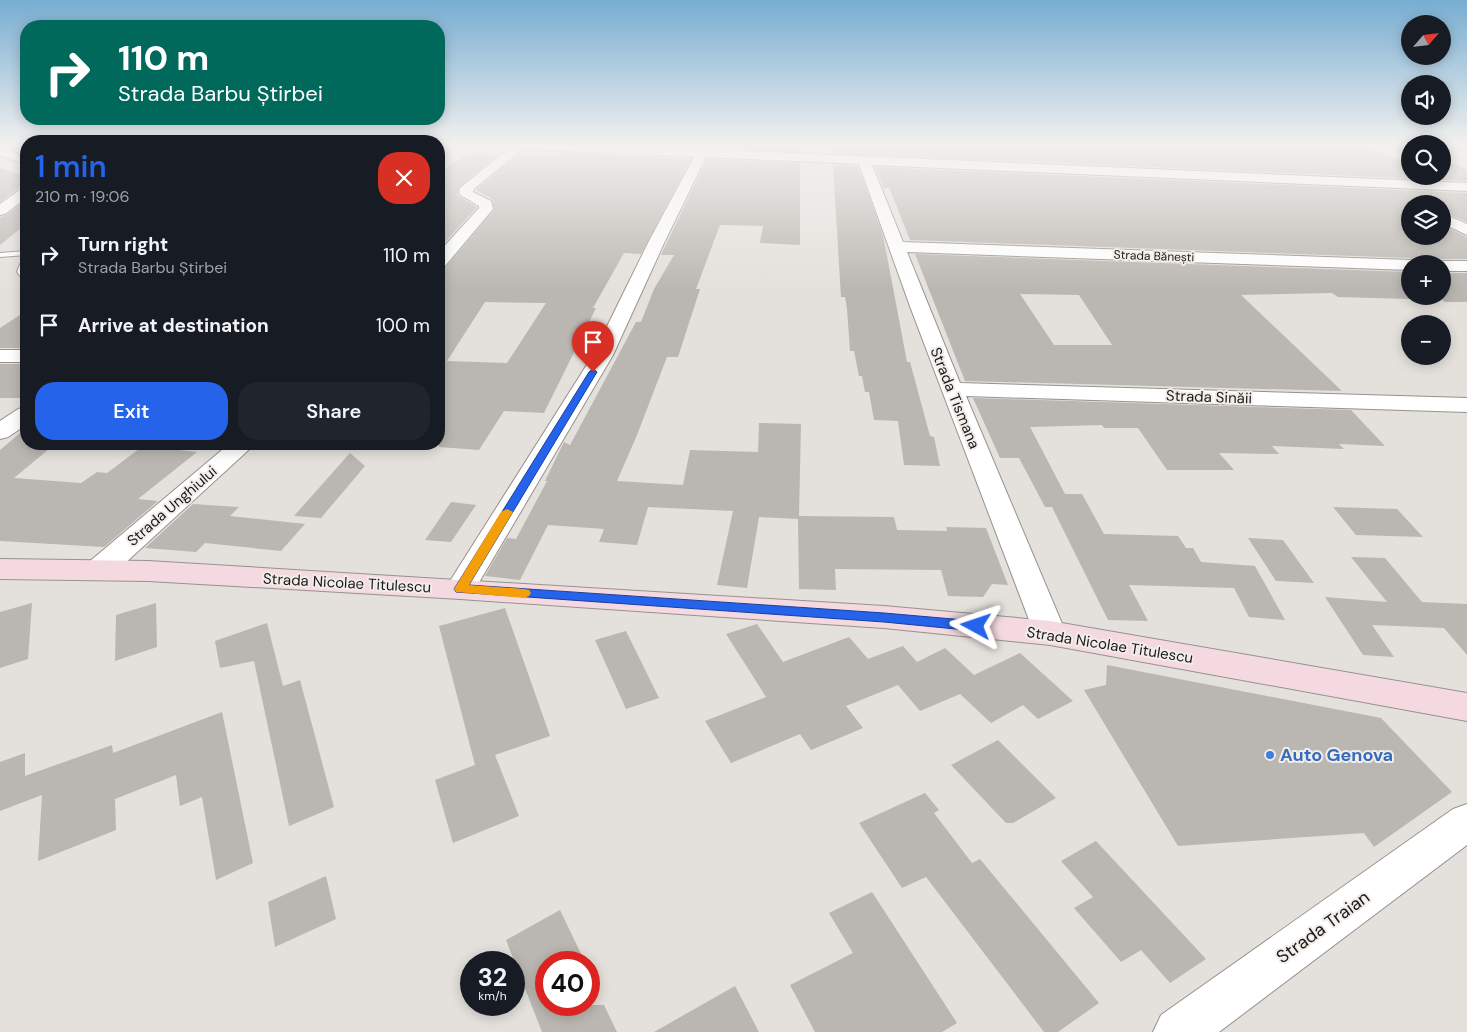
<!DOCTYPE html>
<html lang="en">
<head>
<meta charset="utf-8">
<style>
  body { margin:0; font-family:"DM Sans",sans-serif; background:#20242c; color:#f1f3f6; height:100vh; display:flex; flex-direction:column; font-size:19px; white-space:nowrap }
  * { box-sizing:border-box; margin:0 }
  p { font-size:16px; color:#9ea1a6 }
  .icon { flex:none; width:28px; height:28px; fill:none; stroke:currentColor; stroke-width:2; stroke-linecap:round; stroke-linejoin:round }
  .map { position:relative; flex:1; overflow:hidden }
  .details { position:absolute; left:20px; top:135px; width:425px; height:315px; display:flex; flex-direction:column; background:#171b24; border-radius:20px; box-shadow:0 2px 12px #0003 }
  .details>* { flex:none }
  .hud { position:absolute; left:20px; top:20px; width:425px; height:105px; border-radius:20px; box-shadow:0 2px 12px #0003; background:#00695c; color:#fff; overflow:hidden }
  .needle { width:32px; rotate:62deg }
  .fabs { position:absolute; left:1401px; top:15px; display:grid; gap:10px }
  .fabs a { display:grid; place-items:center; width:50px; height:50px; border-radius:50%; background:#171b24; box-shadow:0 2px 12px #0003; font-size:25px }
  .speed { position:absolute; left:460px; top:951px; display:flex; gap:10px; font-size:25px; font-weight:700; text-align:center }
  .speed>* { display:grid; place-content:center; width:65px; height:65px; border-radius:50%; background:#171b24; box-shadow:0 2px 12px #0003; line-height:1 }
  .speed small { font-size:12px; font-weight:400 }
  .speed .limit { border:8px solid #d22; background:#fff; color:#111 }
  .pin { position:absolute; display:grid; place-items:center; width:42px; height:42px; color:#fff; margin:-51px -21px; border-radius:50% 50% 50% 0; rotate:-45deg; box-shadow:0 0 5px #0007 }
  .pin .icon { rotate:45deg }
  .me { position:absolute; width:55px; margin:-28px; rotate:275deg; stroke-linejoin:round; filter:drop-shadow(0 0 4px #0008) }
  .turn { display:flex; align-items:center; gap:18px; height:105px; padding:0 15px; font-size:22px }
  .turn .icon { width:65px; height:65px; stroke-width:2.5 }
  .turn b { display:block; font-size:35px; line-height:42px }
  .round { display:grid; place-items:center; flex:none; width:52px; height:52px; border-radius:20px; background:#20242c }
  .head { display:flex; align-items:center; justify-content:space-between; height:85px; padding:0 15px }
  h1 { font-size:30px; font-weight:600; line-height:38px; color:#2563eb }
  .action { display:flex; gap:10px; margin-top:auto; padding:10px 15px }
  .action a { flex:1; height:58px; border-radius:20px; background:#2563eb; color:#fff; font-size:20px; font-weight:600; line-height:58px; text-align:center }
  .action a+a { background:#20242c; color:#f1f3f6 }
  ul { padding:0; list-style:none }
  li { display:flex; align-items:center; gap:15px; height:70px; padding:0 15px }
  li div { flex:1 }
  li b { display:block; font-size:19px }
  li em { font-style:normal }
  .map>svg:first-child { display:block }
  .building { fill:#bab6b1; fill-rule:evenodd }
  .lines { fill:none; stroke-linecap:round; stroke-linejoin:round }
  .lane-casing { stroke:#96928e; stroke-width:2 }
  .street-casing { stroke:#96928e; stroke-width:2 }
  .secondary-casing { stroke:#96928e; stroke-width:2 }
  .lane { fill:#fff; fill-rule:evenodd }
  .street { fill:#fff; fill-rule:evenodd }
  .secondary { fill:#f4d9e0; fill-rule:evenodd }
  .route { fill:#2563eb; stroke:#184099 }
  .slow { fill:#f59e0b }
  .shop-dot { fill:#3f7fe0; stroke:#f2ede9; stroke-width:2 }
  .labels { text-anchor:middle; dominant-baseline:central; stroke-width:4; stroke-linejoin:round; paint-order:stroke }
  .far-street-label { font-size:12px; fill:#1c1a19; stroke:#f2ede9 }
  .street-label { font-size:15px; fill:#1c1a19; stroke:#f2ede9 }
  .near-shop-label { font-size:18px; font-weight:bold; fill:#366cbe; stroke:#f2ede9; text-anchor:start }
  .near-street-label { font-size:18px; fill:#1c1a19; stroke:#f2ede9 }
</style>
</head>
<body>
<div class="map">
<svg width="1467" height="1032" viewBox="0 0 1467 1032">
  <rect width="100%" height="100%" fill="#e4e0dc"/>
  <path class="building" d="M646,146H800V152L702,147Z
    M844,146H1060L1170,149L1166,146H1368L1371,151L1410,167V176H1442V159L1467,169V181L832,153V147Z
    M559,153L691,159L641,254L624,253L593,308H596L544,413L504,411L479,450L439,447V269L446,267L494,210L492,199L476,190L518,155L555,157ZM485,302L546,303L507,363L447,361Z
    M469,154L498,155L459,187L457,195L477,207L439,249V172Z
    M707,159L800,163V245L760,243L763,226L720,225L696,289H700L678,357H667L637,435L617,481L683,485L690,450L758,452L759,423L801,424L799,516L894,517L897,530L947,531L946,527L986,528L1008,585L992,584L983,597L948,596L941,570L835,569L836,590L799,589L798,519L759,517L747,588L717,585L733,511L648,507L637,545L599,542L604,529L548,525L520,580L485,576L507,538L516,539L547,481H545L563,444L564,442L570,445L636,322H641L654,289L674,255H661Z
    M833,165L858,166L883,235L907,362H910L930,436L934,437L940,466L904,465L898,421L874,420L869,392H865L862,376H859L854,351H850L847,309L845,297H841Z
    M875,167L1467,193V222L1442,211V204H1410V236H1442V225L1467,237V259H1442L1433,264H1420L1410,258L910,240L889,187L884,189Z
    M0,168L26,176V186L20,187L0,202Z
    M26,200V224L0,245V217L6,215Z
    M915,254L1410,272V299L1338,297L1332,293L1241,295L1342,391L965,381ZM1020,294L1079,295L1112,345H1054Z
    M1442,273H1467V302H1445L1436,296H1442Z
    M26,311V348H0V328Z
    M0,364H26V398H0Z
    M973,398L1351,410L1385,446L1339,444L1344,449L1272,446L1279,454L1219,453L1234,470H1167L1138,428H1104L1102,425L1030,427L1065,494H1082L1104,534L1178,536L1186,548H1193L1201,562L1255,566L1285,620L1249,617L1234,588L1129,585L1148,621L1108,620L1052,507H1045L1019,458H1000Z
    M26,428V444H55L14,478L81,483L97,472L107,473L143,446L197,452L138,499L158,501L104,547L0,541V450Z
    M350,453L365,466L321,518L294,516Z
    M451,502L476,505L451,542L425,540Z
    M193,504L239,507L230,516L305,524L281,551L205,543L196,552L145,548Z
    M1333,507L1397,509L1423,537L1356,535Z
    M1248,538L1283,540L1314,583L1276,581Z
    M1351,557L1385,558L1422,602L1467,604V655L1444,628L1372,625L1394,657L1363,655L1325,597L1387,602Z
    M32,603L28,659L0,668V612Z
    M156,603L157,647L115,661L116,615Z
    M505,608L550,736L495,755L519,816L453,843L435,780L475,765L439,626Z
    M267,623L283,686L300,680L334,807L289,826L254,661L220,668L215,641Z
    M757,624L783,662L849,637L868,659L903,646L917,662L945,648L974,675L1020,653L1073,701L1038,719L1023,705L991,723L960,694L920,711L898,685L846,706L863,728L811,750L800,734L731,763L705,721L766,697L726,634Z
    M626,631L659,698L626,709L595,640Z
    M1107,665L1381,718L1452,792L1374,847L1364,833L1178,846L1084,690L1106,685Z
    M222,712L253,863L216,880L202,797L180,806L176,775L115,799L116,830L38,861L42,795L0,811V762L25,753V776L112,745L113,753Z
    M998,740L1056,798L1013,823H1006L951,765Z
    M925,793L939,810L934,813L972,863L980,859L1099,1003L1058,1032H1044L926,877L902,888L859,823Z
    M1096,841L1206,959L1170,983L1141,950L1121,962L1074,908L1093,897L1061,861Z
    M326,876L336,919L275,947L268,902Z
    M872,892L957,1023L942,1032H815L790,985L853,953L829,913Z
    M560,910L585,962H546V1005H604L617,1032H542L506,940Z
    M735,986L759,1032H654Z"/>
  <g class="lines">
    <g class="lane-casing">
      <path id="lane" d="M1452,146L1467,148V152L1453,147Z
        M26,251V255L0,257V253Z"/>
    </g>
    <g class="street-casing">
      <path id="street" d="M512,146H597L702,149L1467,183V191L872,165L903,242L1410,260L1418,264H1410V270L907,252L960,383L1467,398V412L966,396L1066,633L1061,641L1050,645L1039,641L1034,633L911,309L859,164L706,157L665,241L613,355L471,596L460,599L449,596L445,589L593,355L649,241L694,157L523,149L474,189L473,192L491,201L493,209L445,266L439,267V252L479,208V206L459,194L460,188Z
        M1370,146H1385L1410,156V165L1372,149Z
        M0,148L26,156V164L0,156Z
        M26,188V198L5,214L0,215V204L21,189Z
        M1442,213L1467,224V235L1442,223Z
        M1442,261H1467V271H1442V264H1435Z
        M26,263V277L20,276L17,272L20,264Z
        M0,350H26V362H0Z
        M26,407V425L8,437L0,439V421L18,409Z
        M229,444H255L111,576L100,579L89,576L85,569L89,562Z
        M1467,804V845L1219,1032H1153L1161,1015L1453,809Z"/>
    </g>
    <g class="secondary-casing">
      <path id="secondary" d="M0,559L148,561L884,606L1050,621L1467,693V721L1050,645L884,628L460,599L148,581L0,579Z"/>
    </g>
    <use href="#lane" class="lane"/>
    <use href="#street" class="street"/>
    <use href="#secondary" class="secondary"/>
  </g>
  <linearGradient id="sky" x2="0" y2="1"><stop stop-color="#77add1"/><stop offset="0.5" stop-color="#f3f1ef"/><stop offset="1" stop-color="#f3f1ef" stop-opacity="0"/></linearGradient>
  <rect width="1467" height="290" fill="url(#sky)"/>
  <path class="route" d="M593,369L597,372L469,585L884,613L976,621L981,623L983,626L981,629L976,631L884,622L456,592L454,589L589,372Z"/>
  <path class="slow" d="M507,509L513,512L469,585L524,589L529,590L531,593L529,596L524,598L456,592L454,589L501,512Z"/>
  <circle class="shop-dot" cx="1270" cy="755" r="5"/>
  <g class="labels">
    <g class="far-street-label">
      <text transform="translate(1154 256) rotate(2)">Strada Bănești</text>
    </g>
    <g class="street-label">
      <text transform="translate(1209 397) rotate(2)">Strada Sinăii</text>
      <text transform="translate(955 398) rotate(68)">Strada Tismana</text>
      <text transform="translate(172 506) rotate(-41)">Strada Unghiului</text>
      <text transform="translate(347 583) rotate(3)">Strada Nicolae Titulescu</text>
      <text transform="translate(1110 645) rotate(9)">Strada Nicolae Titulescu</text>
    </g>
    <g class="near-shop-label">
      <text x="1280" y="755">Auto Genova</text>
    </g>
    <g class="near-street-label">
      <text transform="translate(1323 927) rotate(-36)">Strada Traian</text>
    </g>
  </g>
</svg>
<div class="fabs">
<a><svg class="needle" viewBox="-14 -14 28 28"><path d="M0-13l5 13h-10z" fill="#e53935"/><path d="M0 13l5-13h-10z" fill="#9ea1a6"/></svg></a>
<a><svg class="icon" aria-label="sound" viewBox="0 0 24 24"><path d="M4 9h4l5-4v14l-5-4H4zM17 9q2 3 0 6"/></svg></a>
<a><svg class="icon" aria-label="search" viewBox="0 0 24 24"><circle cx="10" cy="10" r="6"/><path d="M15 15l6 6"/></svg></a>
<a><svg class="icon" aria-label="layers" viewBox="0 0 24 24"><path d="M12 4l9 5-9 5-9-5zM3 14l9 5 9-5"/></svg></a>
<a>+</a>
<a>−</a>
</div>
<div class="speed"><div>32<small>km/h</small></div><div class="limit">40</div></div>
<div class="pin" style="left:593px;top:372px;background:#d93025"><svg class="icon" aria-label="arrive" viewBox="0 0 24 24"><path d="M6 21V4h12l-3 4 3 4H6"/></svg></div>
<svg class="me" style="left:976px;top:626px" viewBox="-20 -20 40 40"><path d="M0-17L14 15 0 8-14 15z" fill="#2563eb" stroke="#fff" stroke-width="4"/></svg>
<div class="hud">
<div class="turn"><svg class="icon" aria-label="right" viewBox="0 0 24 24"><path d="M7 20v-9h11M14 6l5 5-5 5"/></svg><div><b>110 m</b>Strada Barbu Știrbei</div></div>
</div>
<section class="details">
<div class="head"><div><h1>1 min</h1><p>210 m · 19:06</p></div><a class="round" style="background:#d93025;color:#fff"><svg class="icon" aria-label="close" viewBox="0 0 24 24"><path d="M6 6l12 12M18 6L6 18"/></svg></a></div>
<ul>
<li><svg class="icon" aria-label="right" viewBox="0 0 24 24"><path d="M7 20v-9h11M14 6l5 5-5 5"/></svg><div><b>Turn right</b><p>Strada Barbu Știrbei</p></div><em>110 m</em></li>
<li><svg class="icon" aria-label="arrive" viewBox="0 0 24 24"><path d="M6 21V4h12l-3 4 3 4H6"/></svg><div><b>Arrive at destination</b></div><em>100 m</em></li>
</ul>
<div class="action"><a>Exit</a><a>Share</a></div>
</section>
</div>
</body>
</html>
